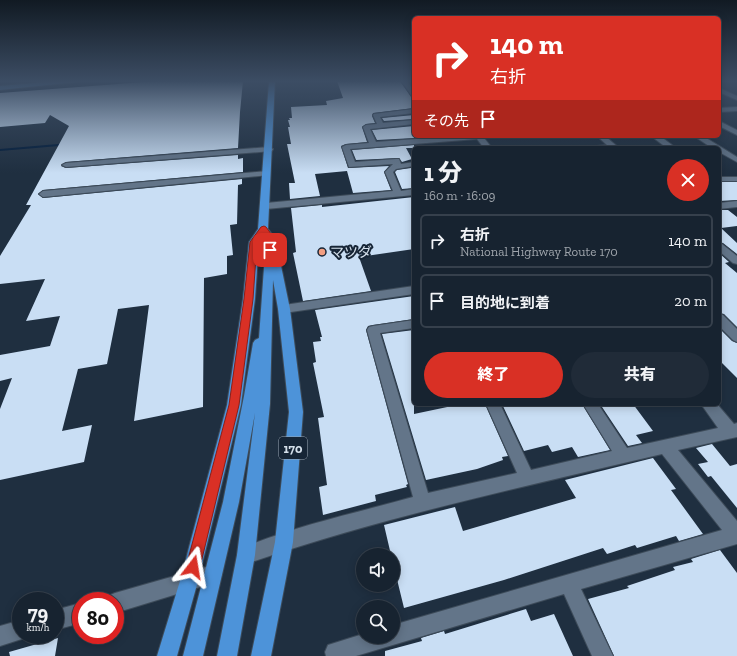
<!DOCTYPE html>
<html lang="ja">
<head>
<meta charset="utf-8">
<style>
  body { margin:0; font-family:"Zilla Slab","Noto Sans JP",serif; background:#202b38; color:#f1f3f6; height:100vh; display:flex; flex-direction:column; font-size:15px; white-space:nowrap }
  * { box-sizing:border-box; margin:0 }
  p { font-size:13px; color:#9ea4ab }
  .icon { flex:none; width:22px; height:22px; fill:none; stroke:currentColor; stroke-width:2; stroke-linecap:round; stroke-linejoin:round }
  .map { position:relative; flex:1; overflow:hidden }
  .sheet { position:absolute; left:412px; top:146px; width:309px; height:260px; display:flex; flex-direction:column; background:#172330; border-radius:6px; box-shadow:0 2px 10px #0003,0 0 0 1px #36404c }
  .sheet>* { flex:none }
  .guide { position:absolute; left:412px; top:16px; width:309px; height:122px; border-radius:6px; box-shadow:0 2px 10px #0003,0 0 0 1px #36404c; background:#d93025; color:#fff; overflow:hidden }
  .tools { position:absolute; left:356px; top:548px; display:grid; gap:8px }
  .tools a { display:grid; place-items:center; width:44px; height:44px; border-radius:50%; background:#172330; box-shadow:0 2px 10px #0003,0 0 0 1px #36404c; font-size:20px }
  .speed { position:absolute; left:12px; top:592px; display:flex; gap:8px; font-size:20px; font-weight:700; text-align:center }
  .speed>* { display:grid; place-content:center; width:52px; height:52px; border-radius:50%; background:#172330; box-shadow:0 2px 10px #0003,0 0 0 1px #36404c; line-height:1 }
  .speed small { font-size:10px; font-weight:400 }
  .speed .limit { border:6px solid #d22; background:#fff; color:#111 }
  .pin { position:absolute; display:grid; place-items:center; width:34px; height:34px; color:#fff; margin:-17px; border-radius:8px; box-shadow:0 2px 6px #0006 }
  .me { position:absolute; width:44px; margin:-22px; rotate:14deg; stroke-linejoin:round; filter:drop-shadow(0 0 3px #0008) }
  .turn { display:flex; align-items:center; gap:14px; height:84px; padding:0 12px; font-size:18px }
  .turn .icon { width:52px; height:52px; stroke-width:2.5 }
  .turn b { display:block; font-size:28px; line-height:34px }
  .then { display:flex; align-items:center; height:38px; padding:0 12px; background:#0003; gap:8px; font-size:15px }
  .round { display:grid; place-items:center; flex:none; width:42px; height:42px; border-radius:21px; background:#202b38 }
  .summary { display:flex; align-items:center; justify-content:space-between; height:68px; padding:0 12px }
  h1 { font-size:24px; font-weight:800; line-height:30px }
  .primary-button { display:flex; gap:8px; margin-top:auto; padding:8px 12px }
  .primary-button a { flex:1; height:46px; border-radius:24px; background:#d93025; color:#fff; font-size:16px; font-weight:800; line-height:46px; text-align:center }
  .primary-button a+a { background:#202b38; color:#f1f3f6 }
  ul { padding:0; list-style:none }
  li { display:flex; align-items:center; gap:12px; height:54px; margin:0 8px 6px; padding:0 4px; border:2px solid #36404c; border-radius:6px }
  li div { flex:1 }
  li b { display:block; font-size:15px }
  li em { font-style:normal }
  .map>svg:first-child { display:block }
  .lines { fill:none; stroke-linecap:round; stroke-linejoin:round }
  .stream { fill:#001b39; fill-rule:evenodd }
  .building { fill:#c9def4 }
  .minor-casing { stroke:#3d4b59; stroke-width:2 }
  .major-casing { stroke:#3d4b59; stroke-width:2 }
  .highway-casing { stroke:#3d4b59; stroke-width:2 }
  .minor { fill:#637589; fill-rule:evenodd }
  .major { fill:#5687b9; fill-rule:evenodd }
  .highway { fill:#4d93d9; fill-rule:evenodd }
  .route { fill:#d93025; stroke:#8d1f18 }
  .poi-dot { fill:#f39f82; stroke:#162536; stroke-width:1.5 }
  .labels { text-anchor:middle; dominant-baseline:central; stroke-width:4; stroke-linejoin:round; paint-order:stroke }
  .shield { fill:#162536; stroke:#9ba7b4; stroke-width:1 }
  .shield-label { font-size:13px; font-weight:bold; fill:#d4dfea }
  .poi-label { font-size:14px; fill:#d4dfea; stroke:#162536; text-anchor:start }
</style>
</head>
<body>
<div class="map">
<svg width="737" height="656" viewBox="0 0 737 656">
  <rect width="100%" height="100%" fill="#1f2f40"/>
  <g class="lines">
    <path class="stream" d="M118,81H130L110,84L105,92L103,91L108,82Z
      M64,142L66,143L65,144L59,146L0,151V149L58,144Z"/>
  </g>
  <path class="building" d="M157,81H243L240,112L238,148L66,162L61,166L66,168L238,155V159L243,158V172L43,190L38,194L43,198L242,179V184L238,185L237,224L230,225L233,255L227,256V274L204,278L203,407L134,421L149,305L118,309L107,364L78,369L62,431L92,425L84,462L0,480V409L12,378L0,381V355L50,346L60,316L26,321L45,279L0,284V256L31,205H26L69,126L50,115L45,123L0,127V93Z
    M337,81H400L411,97L414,98V108L373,113L372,116L375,123L366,124L362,127L367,142L346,144L341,146L348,168L389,166L384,172L391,190L353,193L347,171L315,174L320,196L290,199L289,183H295L287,144H291L288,127H290L288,120H290L289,118H292L291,107L327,105L326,101L343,98Z
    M414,115V119L384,121L382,118Z
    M414,126V138L377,140L372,130Z
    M414,145V148H406L412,159L402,162L399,158L356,160L352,150Z
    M411,168L414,173V188L402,189L395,172L397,170Z
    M719,182H737V200L719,201Z
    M414,197V249L359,257L371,291L303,301L293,253L296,252L291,208L322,205V207Z
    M719,210H728L737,217V226L721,228L737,243V254L723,243L719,242Z
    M719,253L729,262L725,263L737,273V327L724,314L719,313Z
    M414,296V319L373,325L368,326L366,330L408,484L406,485L407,487L375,495L376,501L323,515L319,487L327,485L318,418L324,417L313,363L316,362L313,342L321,341L320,337H322L315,310Z
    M719,328L732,341L737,343V378L719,360Z
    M414,330V414L452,406L451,404H485L508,456L502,457L503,460L477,469L426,480L382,334Z
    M502,404H582L610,450L578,457L572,447L552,452L548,445L524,451Z
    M600,404H633L653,431L636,435L642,443L628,446Z
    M712,444L730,466L737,464V508L711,476L708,477L698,464L708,462L696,448Z
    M653,458L676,489L671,490L703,534L679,541L676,536L637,548L635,545L607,554L603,548L504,580L404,608L393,563V555H391L384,525L455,507L463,531L576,498L565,480Z
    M720,550L737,573V656H614L588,599L629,588L627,586L675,570L673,567L693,562L691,559Z
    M526,609L531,621L554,614L573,656H385V651L422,641L421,638L444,631L445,634Z
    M58,638L55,656H10L9,652Z"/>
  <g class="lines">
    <g class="minor-casing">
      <path id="minor" d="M401,81H407L414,91V97L412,96Z
        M719,88L737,96V100L719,92Z
        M737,107V111L719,112V108Z
        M414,109V113L380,117L383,123L414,120V124L370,129L376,142L457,136H488L484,138L492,148H484L477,139L350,149L355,162L396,159H399L401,164L414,162V166L396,169L393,172L401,191L414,189V195L266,209L262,206L266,203L393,191L385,172L393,164L349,167L342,147L346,145L369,143L363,127L366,125L377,124L373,115L374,114Z
        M719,121L737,130V135L719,126Z
        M597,136H605L619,148H593L597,146L607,145Z
        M651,136H660L676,148H667Z
        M694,136H703L737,157V162L719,152V148H712Z
        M269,147L273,149L272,151L66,167L62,165L66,163Z
        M267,171H270V175L43,197L39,194L43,191Z
        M719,177H737V181H719Z
        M737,201V207L719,209V203Z
        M719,243L722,244L737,256V264L733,263L719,251Z
        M414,286V294L284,313L280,312L278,309L280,306L284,305Z
        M719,314L723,315L737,329V342L733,340L719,326Z
        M414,320V328L380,333L428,493L517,473L486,404H500L531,470L612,451L583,404H598L627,448L718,428L701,404H717L734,424L737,423V437L678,450L737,521V544L581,589L613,656H592L564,594L356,656H326L325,652L328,645L363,634V637H393V625L722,530L662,454C523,487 382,517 246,564L240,561L237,555L240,549C294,526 356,513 413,497L367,330L369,327L373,326Z
        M213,565L219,568L222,574L219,580L213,583L115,613V601H106L108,596L115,593Z
        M81,603V623L55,630V610Z
        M21,620V635H29L28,637L0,646V626Z"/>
    </g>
    <g class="major-casing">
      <path id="major" d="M58,81H85L0,90V86Z"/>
    </g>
    <g class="highway-casing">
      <path id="highway" d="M269,81H275L268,229L276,239L275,253L279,256L290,309L303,412L293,542L271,656H251L275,542L289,412L278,309L273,280L270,404L255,555L237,656H217L237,555L255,413L239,502L203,656H183L223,502L244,396L253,343L255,340L259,338L266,239L263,236L259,242L255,299L241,405L198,581L177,656H157L180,581L227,405L243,299L249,242L258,229Z"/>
    </g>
    <use href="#minor" class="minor"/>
    <use href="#major" class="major"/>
    <use href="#highway" class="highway"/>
  </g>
  <linearGradient id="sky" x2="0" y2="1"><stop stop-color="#111a23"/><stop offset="0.47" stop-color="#3c4d64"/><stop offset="1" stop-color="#3c4d64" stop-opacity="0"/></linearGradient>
  <rect width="737" height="173" fill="url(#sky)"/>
  <path class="route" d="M264,226L266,227L275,239L274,250L270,253L267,250L268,239L263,234L257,242L253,299L239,405L200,567L198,572L193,574L188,572L186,567L229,405L244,299L250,242L261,227Z"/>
  <circle class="poi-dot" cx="322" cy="252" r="4"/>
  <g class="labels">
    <rect class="shield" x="279" y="437" width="28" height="22" rx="3"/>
    <g class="shield-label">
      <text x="293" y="448">170</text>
    </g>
    <g class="poi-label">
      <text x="330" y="252">マツダ</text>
    </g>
  </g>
</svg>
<div class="tools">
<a><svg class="icon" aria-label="sound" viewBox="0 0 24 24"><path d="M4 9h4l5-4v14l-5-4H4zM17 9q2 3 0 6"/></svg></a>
<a><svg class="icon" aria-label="search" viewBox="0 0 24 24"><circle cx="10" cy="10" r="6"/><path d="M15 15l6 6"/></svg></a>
</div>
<div class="speed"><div>79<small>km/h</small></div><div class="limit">80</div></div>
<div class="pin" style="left:270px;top:250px;background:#d93025"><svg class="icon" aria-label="arrive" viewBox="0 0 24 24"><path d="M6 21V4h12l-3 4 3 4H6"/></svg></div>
<svg class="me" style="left:193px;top:567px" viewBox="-20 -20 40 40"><path d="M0-17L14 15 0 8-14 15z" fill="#d93025" stroke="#fff" stroke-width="4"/></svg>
<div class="guide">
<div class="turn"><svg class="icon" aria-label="right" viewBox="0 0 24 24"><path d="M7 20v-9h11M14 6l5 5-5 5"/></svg><div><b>140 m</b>右折</div></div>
<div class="then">その先<svg class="icon" aria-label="arrive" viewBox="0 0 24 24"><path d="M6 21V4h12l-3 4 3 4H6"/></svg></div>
</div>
<section class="sheet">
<div class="summary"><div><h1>1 分</h1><p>160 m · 16:09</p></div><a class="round" style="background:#d93025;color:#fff"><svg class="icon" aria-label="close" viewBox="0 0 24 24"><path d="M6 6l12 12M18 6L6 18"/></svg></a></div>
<ul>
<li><svg class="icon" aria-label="right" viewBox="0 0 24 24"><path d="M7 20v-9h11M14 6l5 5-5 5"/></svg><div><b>右折</b><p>National Highway Route 170</p></div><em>140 m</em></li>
<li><svg class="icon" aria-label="arrive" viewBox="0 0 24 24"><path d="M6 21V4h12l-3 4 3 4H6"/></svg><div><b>目的地に到着</b></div><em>20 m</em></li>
</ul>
<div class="primary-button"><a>終了</a><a>共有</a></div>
</section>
</div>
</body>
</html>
